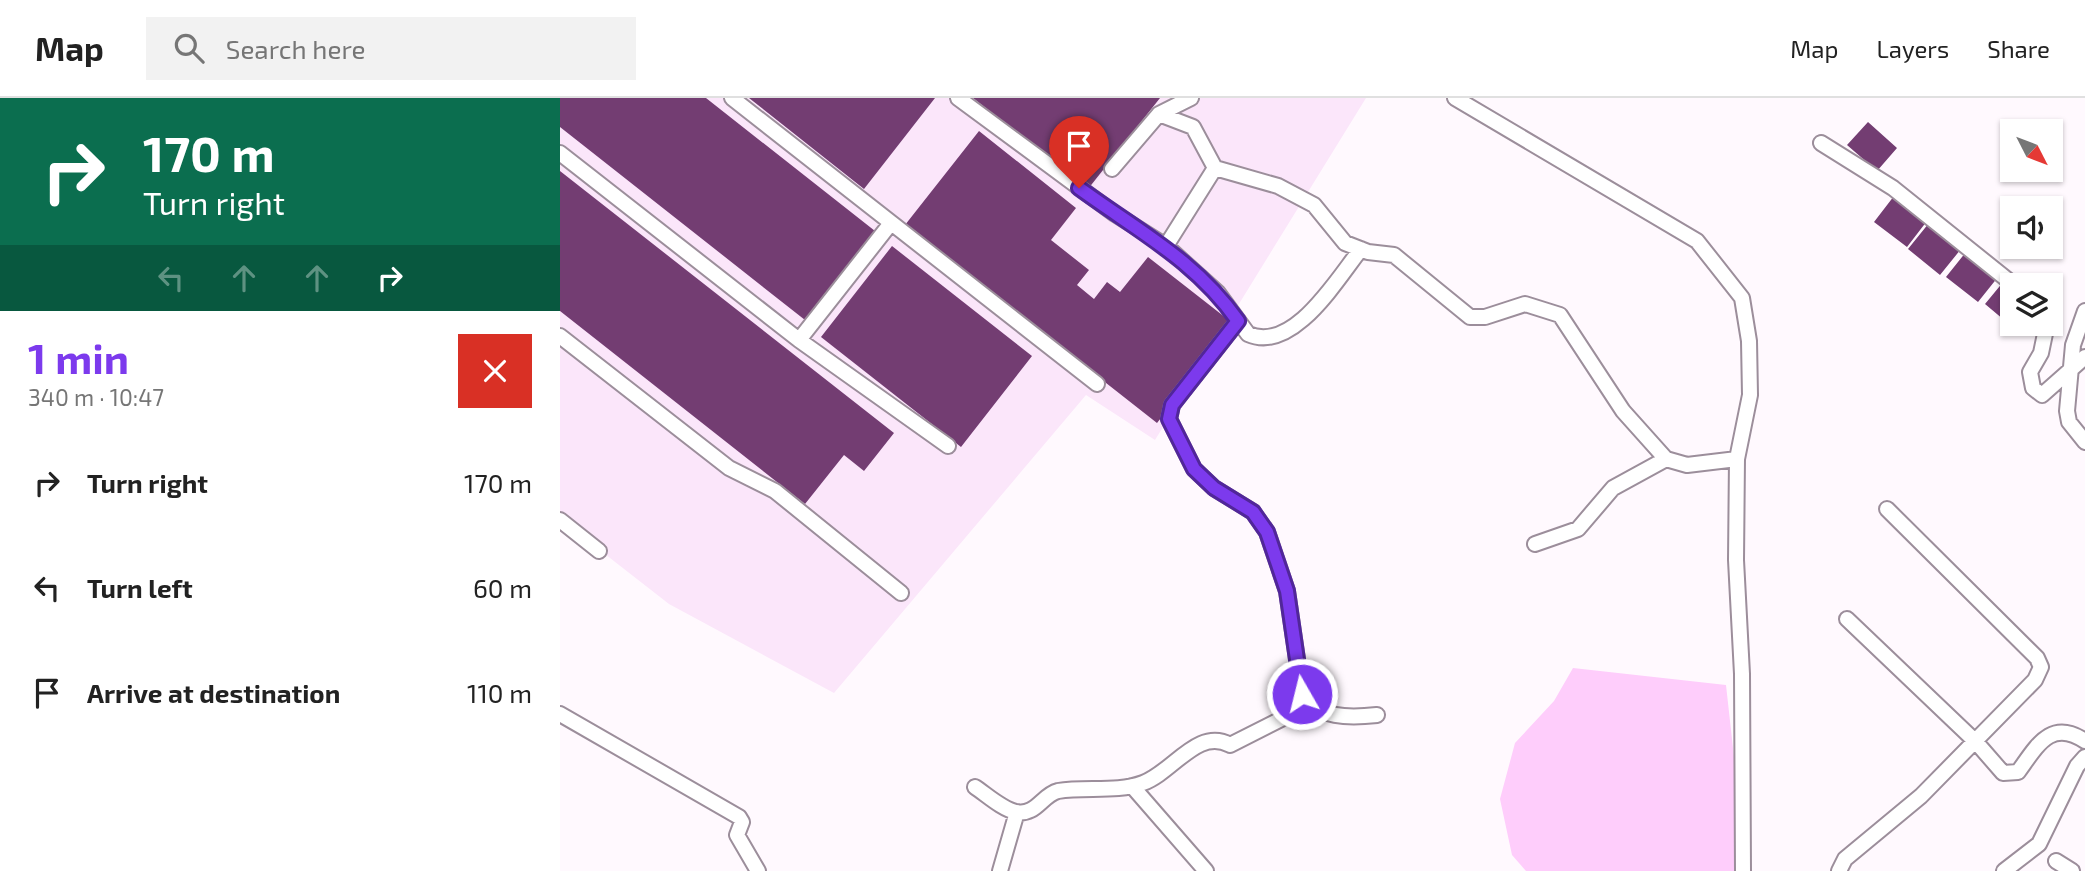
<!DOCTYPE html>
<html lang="en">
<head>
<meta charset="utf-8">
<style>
  body { margin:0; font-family:"Exo 2",sans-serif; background:#f2f2f2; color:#222; height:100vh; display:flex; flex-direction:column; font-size:26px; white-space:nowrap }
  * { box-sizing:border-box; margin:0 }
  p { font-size:23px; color:#767676 }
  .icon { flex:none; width:38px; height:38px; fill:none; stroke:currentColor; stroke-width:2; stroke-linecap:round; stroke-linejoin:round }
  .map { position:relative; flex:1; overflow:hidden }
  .drawer { display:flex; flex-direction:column; background:#fff; width:560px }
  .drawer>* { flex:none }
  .hud { background:#0b6e4f; color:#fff; overflow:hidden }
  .needle { width:46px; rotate:132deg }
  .tools { position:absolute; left:1440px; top:21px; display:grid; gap:14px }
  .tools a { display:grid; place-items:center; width:63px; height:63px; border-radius:0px; background:#fff; box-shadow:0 2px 5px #0004; font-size:35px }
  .pin { position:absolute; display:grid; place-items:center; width:60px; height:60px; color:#fff; margin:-72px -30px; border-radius:50% 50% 50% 0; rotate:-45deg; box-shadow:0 0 7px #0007 }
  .pin .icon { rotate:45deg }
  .me { position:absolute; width:77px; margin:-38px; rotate:352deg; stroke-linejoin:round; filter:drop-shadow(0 0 5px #0008) }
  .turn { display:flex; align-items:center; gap:24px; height:147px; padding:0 28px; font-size:32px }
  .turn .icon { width:91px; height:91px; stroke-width:2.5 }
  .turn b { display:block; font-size:49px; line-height:60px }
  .lanes { display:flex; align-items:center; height:66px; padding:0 28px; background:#0003; justify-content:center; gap:35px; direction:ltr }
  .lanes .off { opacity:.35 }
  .round { display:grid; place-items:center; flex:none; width:74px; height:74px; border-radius:0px; background:#f2f2f2 }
  .head { display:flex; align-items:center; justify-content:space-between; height:119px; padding:0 28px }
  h1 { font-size:42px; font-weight:700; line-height:52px; color:#7c3aed }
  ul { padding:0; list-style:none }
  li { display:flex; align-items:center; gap:21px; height:105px; padding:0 28px }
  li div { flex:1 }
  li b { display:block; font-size:26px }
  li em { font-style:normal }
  header { display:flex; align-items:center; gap:42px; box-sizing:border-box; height:98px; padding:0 35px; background:#fff; border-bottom:2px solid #e0e0e0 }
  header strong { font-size:33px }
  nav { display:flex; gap:38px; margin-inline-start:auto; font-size:24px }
  .search { width:490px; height:63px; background:#f2f2f2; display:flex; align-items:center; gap:18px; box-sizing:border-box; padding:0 24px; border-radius:0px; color:#767676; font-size:26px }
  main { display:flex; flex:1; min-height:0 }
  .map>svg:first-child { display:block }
  .built { fill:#fbe6fa }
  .green { fill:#fecdfb }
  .building { fill:#733d72 }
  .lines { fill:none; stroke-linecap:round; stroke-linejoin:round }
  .minor-casing { stroke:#9c8e9b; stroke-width:18 }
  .minor { stroke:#fff; stroke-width:14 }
  .route-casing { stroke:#51269a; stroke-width:18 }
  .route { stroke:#7c3aed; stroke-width:12 }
</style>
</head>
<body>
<header>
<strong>Map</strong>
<div class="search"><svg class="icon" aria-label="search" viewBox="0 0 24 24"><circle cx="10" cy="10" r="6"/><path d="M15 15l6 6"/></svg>Search here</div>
<nav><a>Map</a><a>Layers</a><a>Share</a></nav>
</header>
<main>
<section class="drawer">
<div class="hud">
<div class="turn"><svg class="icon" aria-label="right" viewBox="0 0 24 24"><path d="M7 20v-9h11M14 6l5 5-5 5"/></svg><div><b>170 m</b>Turn right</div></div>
<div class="lanes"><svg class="icon off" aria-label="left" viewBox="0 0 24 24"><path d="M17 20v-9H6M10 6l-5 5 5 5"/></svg><svg class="icon off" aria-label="ahead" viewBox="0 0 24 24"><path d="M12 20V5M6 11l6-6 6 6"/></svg><svg class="icon off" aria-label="ahead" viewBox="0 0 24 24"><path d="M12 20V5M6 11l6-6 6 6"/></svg><svg class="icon" aria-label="right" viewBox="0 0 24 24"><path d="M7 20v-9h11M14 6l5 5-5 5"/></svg></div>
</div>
<div class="head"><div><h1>1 min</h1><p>340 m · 10:47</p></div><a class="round" style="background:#d93025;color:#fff"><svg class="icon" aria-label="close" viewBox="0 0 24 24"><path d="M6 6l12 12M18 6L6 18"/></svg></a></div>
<ul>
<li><svg class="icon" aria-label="right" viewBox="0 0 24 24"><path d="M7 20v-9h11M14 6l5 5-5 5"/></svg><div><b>Turn right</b></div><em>170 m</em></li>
<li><svg class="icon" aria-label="left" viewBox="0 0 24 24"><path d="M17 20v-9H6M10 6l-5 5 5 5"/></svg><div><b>Turn left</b></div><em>60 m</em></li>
<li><svg class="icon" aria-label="arrive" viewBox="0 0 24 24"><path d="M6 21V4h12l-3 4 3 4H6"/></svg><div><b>Arrive at destination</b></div><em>110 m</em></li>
</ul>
</section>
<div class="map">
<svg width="1525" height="773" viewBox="0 0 1525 773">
  <rect width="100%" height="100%" fill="#fff9fe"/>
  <path class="built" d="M0,0H806L595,342L526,297L274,595L109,506L0,421Z"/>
  <path class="green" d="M1013,570L1166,587L1176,677L1174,773H966L952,757L940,701L955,645L994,603Z"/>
  <path class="building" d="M0,0H146L315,133L245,222L0,29Z
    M189,0H375L304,91Z
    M413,0H600L528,91Z
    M1308,24L1337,50L1317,73L1287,47Z
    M419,33L516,110L491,142L529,172L517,187L534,201L547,184L560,194L588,159L675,227L597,325L345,127Z
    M0,73L334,335L304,373L284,357L245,406L0,213Z
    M1334,98L1367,123L1347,149L1314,124Z
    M1369,125L1401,151L1380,177L1348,151Z
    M332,148L472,258L401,349L261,239Z
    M1406,154L1438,179L1418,204L1386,179Z
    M1444,183L1452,191V226H1462L1456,232L1425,206Z"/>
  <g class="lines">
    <g class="minor-casing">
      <path id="minor" d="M172,0L537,286
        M398,0L555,116L606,148L655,70
        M895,0L1137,143L1182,200L1189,243L1190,297L1177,361L1176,462L1182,576L1183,773
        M599,16L633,29L655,70L718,88L754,107L785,145L808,154L834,157L910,219H925L965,206L1000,217L1063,313L1106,361L1127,367L1177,361
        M1261,45L1333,90L1454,187
        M0,55L239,242L331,125
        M552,71L599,16L631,0
        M606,148L658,195L688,236C733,256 777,181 801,151
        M1525,213L1513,247L1507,313L1509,324L1525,344
        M678,223L612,307L609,321L634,371L654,390L693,414L707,434L727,493L742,595C757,621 790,620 817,617
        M1487,226L1481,255L1470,274L1473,290L1482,297L1525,259
        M0,238L169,370L215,393L341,495
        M239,242L388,348
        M0,422L39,453
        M975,446L1018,431L1053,390L1106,361
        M1287,521L1416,644L1443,675L1458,674C1477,648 1491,620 1525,643
        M0,616L179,719L182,724L177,737L198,773
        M572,688L646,773
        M415,689C427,697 442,711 456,714C476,718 482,697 498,693C525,688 556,695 583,685C613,674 638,629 670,647L749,607
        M1496,763L1512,773
        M440,773L457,714
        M1279,773L1285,761L1361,698L1475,582L1481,569L1477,560L1327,411
        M1444,773L1479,746L1517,668L1525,659"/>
    </g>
    <use href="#minor" class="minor"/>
  </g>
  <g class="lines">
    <g class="route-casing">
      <path id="route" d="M519,90C578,133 635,162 678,223L612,307L609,321L634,371L654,390L693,414L707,434L727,493L742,596"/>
    </g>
    <use href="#route" class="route"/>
  </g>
</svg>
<div class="tools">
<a><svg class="needle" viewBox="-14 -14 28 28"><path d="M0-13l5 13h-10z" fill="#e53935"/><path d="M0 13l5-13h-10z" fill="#767676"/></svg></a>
<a><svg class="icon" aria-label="sound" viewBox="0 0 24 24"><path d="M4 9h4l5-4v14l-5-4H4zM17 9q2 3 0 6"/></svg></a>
<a><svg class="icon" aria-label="layers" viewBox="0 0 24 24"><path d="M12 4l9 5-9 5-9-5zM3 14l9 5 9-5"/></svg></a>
</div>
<div class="pin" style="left:519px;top:90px;background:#d93025"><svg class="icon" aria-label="arrive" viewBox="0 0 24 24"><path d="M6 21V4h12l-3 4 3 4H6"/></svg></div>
<svg class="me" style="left:742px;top:596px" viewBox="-20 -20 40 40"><circle r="17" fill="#7c3aed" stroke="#fff" stroke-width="3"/><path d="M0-11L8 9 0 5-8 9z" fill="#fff"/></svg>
</div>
</main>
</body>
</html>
